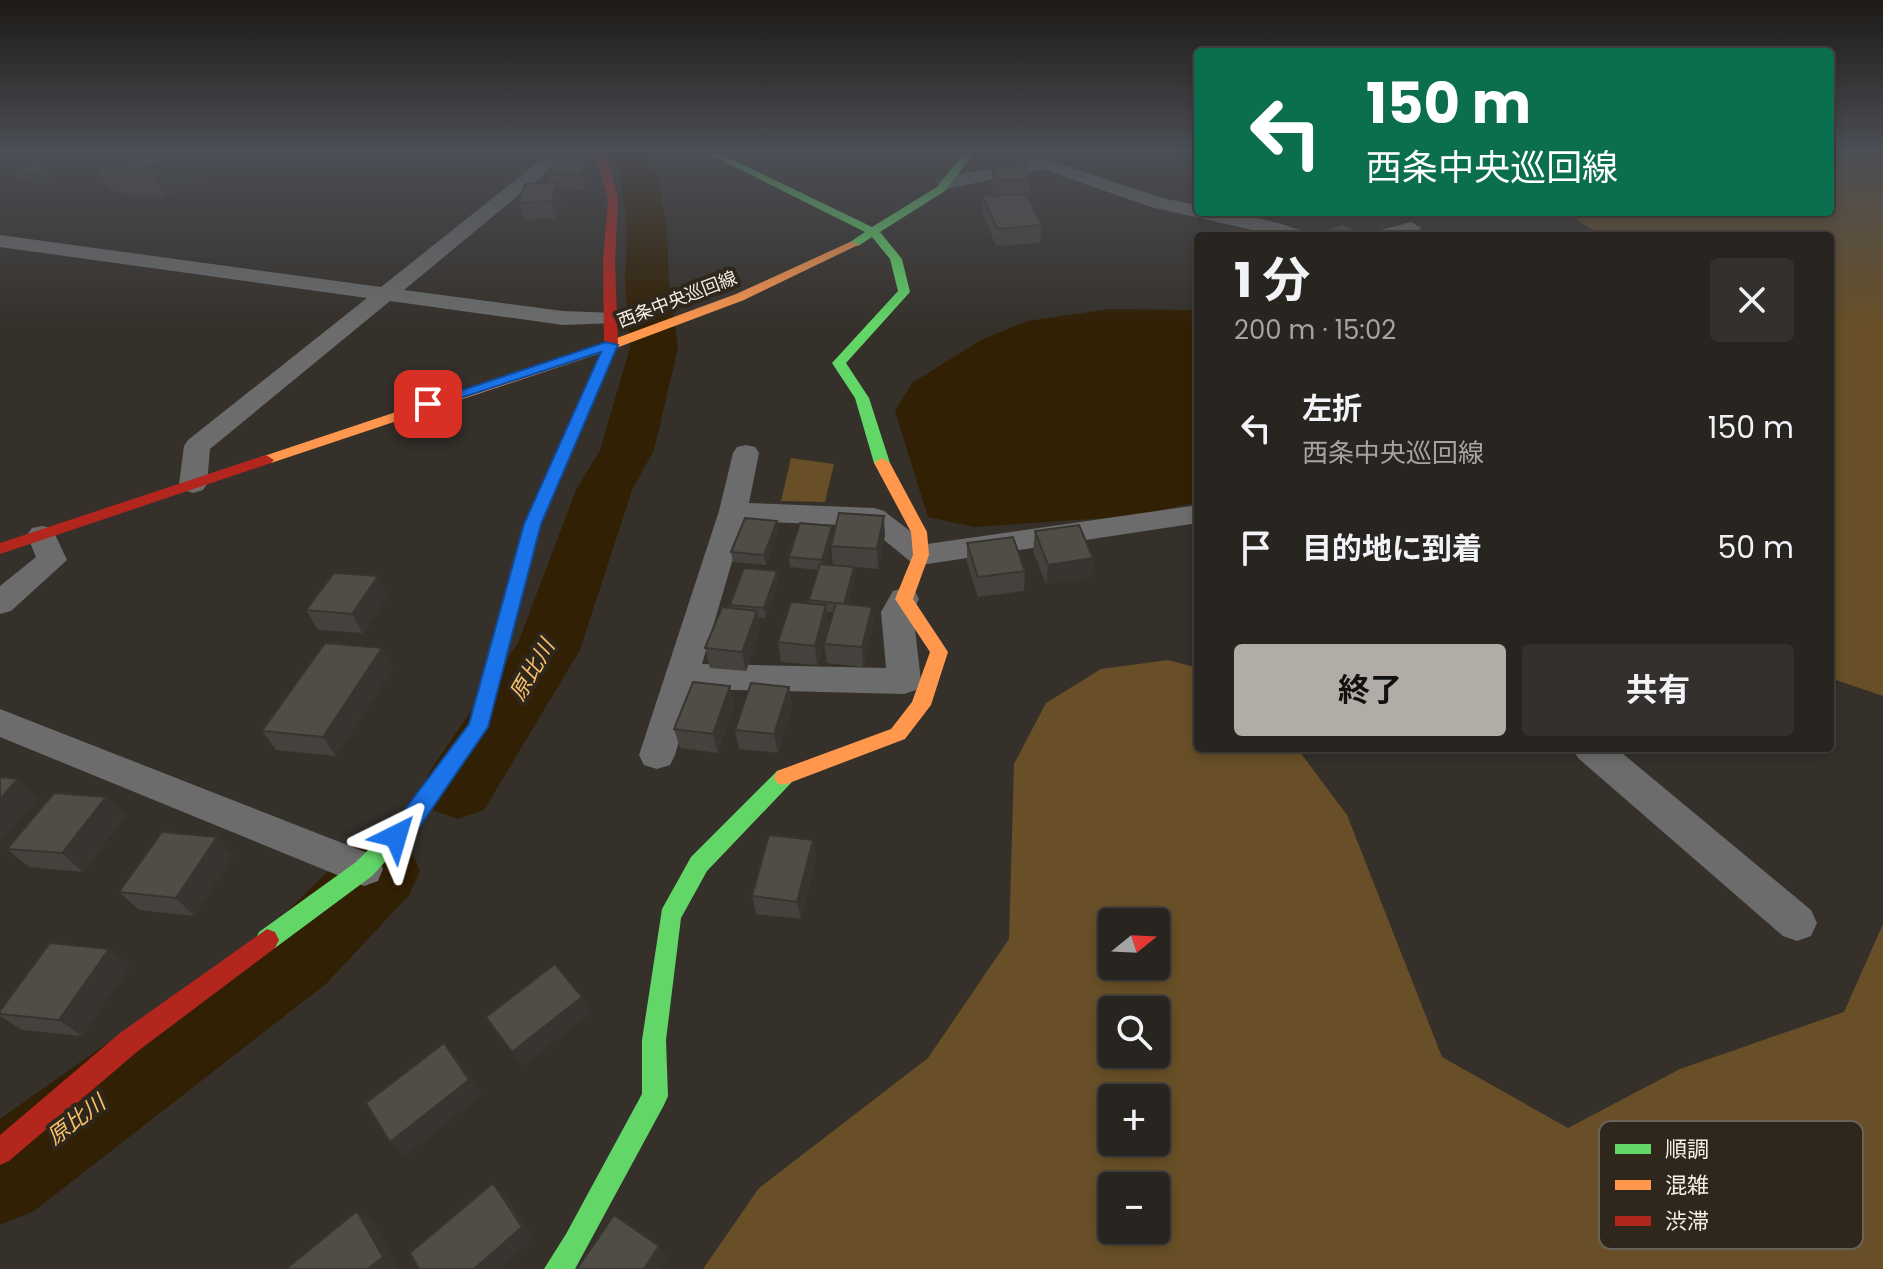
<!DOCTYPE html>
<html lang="ja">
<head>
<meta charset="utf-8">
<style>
  body { margin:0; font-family:Poppins,"Noto Sans JP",sans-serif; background:#34302d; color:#f1f3f6; height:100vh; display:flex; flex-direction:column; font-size:30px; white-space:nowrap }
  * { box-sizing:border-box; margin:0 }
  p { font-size:26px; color:#a5a4a5 }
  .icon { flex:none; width:44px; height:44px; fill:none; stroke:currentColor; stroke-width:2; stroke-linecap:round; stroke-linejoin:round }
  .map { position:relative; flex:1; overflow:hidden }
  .drawer { position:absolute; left:1194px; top:232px; width:640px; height:520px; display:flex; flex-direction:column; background:#282420; border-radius:8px; box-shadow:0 4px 12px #0003,0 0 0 2px #44413e }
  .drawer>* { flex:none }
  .top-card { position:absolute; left:1194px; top:48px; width:640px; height:168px; border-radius:8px; box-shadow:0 4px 12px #0003,0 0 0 2px #44413e; background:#0b6e4f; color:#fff; overflow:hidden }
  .needle { width:52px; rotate:72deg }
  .fabs { position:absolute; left:1098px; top:908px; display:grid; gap:16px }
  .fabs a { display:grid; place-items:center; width:72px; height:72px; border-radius:8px; background:#282420; box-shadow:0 4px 12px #0003,0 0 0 2px #44413e; font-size:40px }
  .pin { position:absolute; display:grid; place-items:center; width:68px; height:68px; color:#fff; margin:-34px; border-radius:16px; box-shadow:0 4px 12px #0006 }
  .me { position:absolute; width:88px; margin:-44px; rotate:40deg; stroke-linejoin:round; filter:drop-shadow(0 0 6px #0008) }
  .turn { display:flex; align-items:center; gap:28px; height:168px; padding:0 40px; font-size:36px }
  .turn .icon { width:104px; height:104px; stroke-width:2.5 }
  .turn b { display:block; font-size:56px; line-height:68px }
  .round { display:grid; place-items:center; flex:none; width:84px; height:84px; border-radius:8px; background:#34302d }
  .headline { display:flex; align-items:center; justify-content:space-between; height:136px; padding:0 40px }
  h1 { font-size:48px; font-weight:700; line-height:60px }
  .action { display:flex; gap:16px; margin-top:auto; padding:16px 40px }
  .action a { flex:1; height:92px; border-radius:8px; background:#b1aca5; color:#111; font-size:32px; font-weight:700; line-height:92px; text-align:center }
  .action a+a { background:#34302d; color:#f1f3f6 }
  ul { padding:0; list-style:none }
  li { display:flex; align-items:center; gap:24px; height:120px; padding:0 40px }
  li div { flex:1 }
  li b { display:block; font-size:30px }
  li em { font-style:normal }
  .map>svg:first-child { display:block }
  .green { fill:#684f27; fill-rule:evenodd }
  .water { fill:#322004 }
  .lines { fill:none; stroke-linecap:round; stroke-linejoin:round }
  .river { fill:#322004; fill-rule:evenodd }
  .street { fill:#6b6c6b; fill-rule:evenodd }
  .fast { fill:#63d668; fill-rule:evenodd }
  .slow { fill:#ff974d; fill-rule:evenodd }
  .jam { fill:#b3261e; fill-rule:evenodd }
  .wall { fill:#45413c }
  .shaded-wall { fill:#383531 }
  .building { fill:#504c46; stroke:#383531; stroke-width:2 }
  .route { fill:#1a73e8; stroke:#114b97; stroke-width:2 }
  .labels { text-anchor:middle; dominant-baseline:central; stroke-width:8; stroke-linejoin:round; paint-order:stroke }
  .far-street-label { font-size:18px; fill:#f4eee7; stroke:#2f271c }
  .water-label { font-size:22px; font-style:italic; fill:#f8c069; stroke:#2f271c }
  .key { fill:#2f271c; stroke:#6a6359; stroke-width:2 }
  .key-label { font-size:22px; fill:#f4eee7 }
</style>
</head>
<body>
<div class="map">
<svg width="1883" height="1269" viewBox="0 0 1883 1269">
  <rect width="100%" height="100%" fill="#35302a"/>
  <path class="green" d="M1830,150H1883V696L1830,678V236H1602L1565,212H1830Z
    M791,458L834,464L825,502L781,501Z
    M1168,660L1198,668V748H1297L1347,815L1442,1057L1568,1128L1680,1069L1844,1012L1883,924V1269H703L759,1188L928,1058L1009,939L1014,764L1046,703L1101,669ZM1112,922H1156V966H1112ZM1112,1010H1156V1054H1112ZM1112,1098H1156V1142H1112ZM1112,1186H1156V1230H1112Z"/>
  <path class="water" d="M1110,309L1198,310V502L1134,516L974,527L928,517L895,411L912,383L981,340L1028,321Z"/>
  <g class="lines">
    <path class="river" d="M604,150H642L656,172L667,224L669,283L678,348L654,450L632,490L580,650L484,810L458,819L432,810L421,789L432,768L518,643L576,490L600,450L630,348L625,283L627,224L620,172Z
      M381,837L409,847L420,871L409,895L327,983L34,1211L0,1225V1119L269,929L353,847Z"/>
    <path class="street" d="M553,150H583L580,154L566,156L404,290L563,311L616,313L619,318L616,323L563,325L390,301L210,449L207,484L203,490L193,493L183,490L179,484L184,446L188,440L367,298L0,247V235L381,287Z
      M1043,158L1162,198L1198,205V212C1237,212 1269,219 1306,232L1309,236H1279L1151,207L1042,169L946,189L937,183L946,177Z
      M1411,222L1421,228L1418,232L1404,236H1370L1373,232Z
      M746,445L755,447L759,453L749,503L874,508L884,511L927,544L1198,505V523L921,565L911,562L867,526L744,521L702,664L886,668L881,612L893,591L904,588L915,591L919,599L913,612L921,681L916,690L904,694L694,689L675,755L670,765L657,769L644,765L639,755L719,511L733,453L737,447Z
      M42,526L52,528L67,560L11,611L0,614V586L36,557L27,535L32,528Z
      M0,709L378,857L383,869L378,881L364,886L0,737Z
      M1573,748H1616L1811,910L1817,923L1811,936L1797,941L1783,936L1578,758Z"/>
    <path class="fast" d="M701,150H713L872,227L937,187L966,150H976L945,191L880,232L902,259L910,292L846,363L869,398L890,463L887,466H877L874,463L855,398L832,363L898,291L890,259L872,237L858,246H850V242L865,232Z
      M526,543L534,548L485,732L419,825L372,876L275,948L267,951L259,948L255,940L259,932L356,862L405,813L469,725L518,548Z
      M784,769L791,771L794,777L791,783L707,871L681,918L666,1040L668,1096L664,1105L575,1269H544L566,1234L642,1094V1040L662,909L691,857L777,771Z"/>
    <path class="slow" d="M850,242L860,244L744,300L616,348L271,463H261L258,460L261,457L606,342L736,294Z
      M882,458L890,463L927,532L929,555L913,599L948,652L931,705L905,739L784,785L777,783L774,777L777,771L891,729L912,702L930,652L895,599L913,555L911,532L874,463Z"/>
    <path class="jam" d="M585,150H595L609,166L618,199L615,261L618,345L540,524L534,548L526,553L518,548L524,524L604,345L603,261L608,199L599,167Z
      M266,455L274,460L271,463L0,554V543Z
      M267,929L275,932L279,940L275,948L138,1051L9,1161L0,1165V1135L120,1033Z"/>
  </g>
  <path class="wall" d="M253,150L166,198L111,191L93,160Z
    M585,156L589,172L585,190L559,191L562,199L557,218L524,220L519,203L551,183L549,175Z
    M992,166L1030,180L1029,196H1027L1042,225L1040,243L996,246L983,213V196H994L992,182Z
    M13,171L60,173L38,183L19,180Z
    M778,531L766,565L733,562L731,552Z
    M1035,531L1093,558L1091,578L1046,584L1033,551Z
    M885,535L878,569L854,567L855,576L848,604L872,607L873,626L863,667L827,663L824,644L833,612H827L829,625L817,665L781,662L778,642L809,603V600L818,570L790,567L789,557L833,536L825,564L833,565L831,546Z
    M967,543L1025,571L1024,591L978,597L967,563Z
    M779,581L766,618L758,617L760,631L746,671L710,668L705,648L731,608L730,605Z
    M388,595L363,633L318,630L306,610Z
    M393,668L336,756L276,750L262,731Z
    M730,686L734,706L718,753L680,748L674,729Z
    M789,687L792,706L778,753L739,749L735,730Z
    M125,816L83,872L29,867L7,849Z
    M217,837L233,856L194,916L139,910L119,892Z
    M813,840L816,859L801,919L756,914L752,896Z
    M109,949L130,966L82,1036L22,1030L0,1016V1011Z"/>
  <path class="shaded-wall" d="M182,150H253L166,198L149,167Z
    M585,156L589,172L585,190L581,174Z
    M55,165L60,173L38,183L33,175Z
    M557,183L562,199L557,218L552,201Z
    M884,516L885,535L878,569L877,549Z
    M777,521L778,531L766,565L764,555Z
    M832,526L833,536L823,570L822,560Z
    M1093,558L1091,578L1046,584L1048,565Z
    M854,567L855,576L845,614L844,604Z
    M777,571L779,581L766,618L764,608Z
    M378,576L388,595L363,633L352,614Z
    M826,605L829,625L817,665L815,646Z
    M872,607L873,626L863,667L862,647Z
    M757,611L760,631L746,671L742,652Z
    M382,648L393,668L336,756L323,737Z
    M730,686L734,706L718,753L713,734Z
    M789,687L792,706L778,753L774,734Z
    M18,779L38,798L0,843V799Z
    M106,797L125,816L83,872L62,853Z
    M217,837L233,856L194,916L176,898Z
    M813,840L816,859L801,919L797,902Z
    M109,949L130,966L82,1036L59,1020Z
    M582,997L591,1013L523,1067L512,1052Z
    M444,1043L457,1059L482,1095L406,1156L390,1142Z
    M493,1183L506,1196L534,1239L501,1269H474Z
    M357,1211L374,1224L399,1269H368Z
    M659,1246L667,1258L660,1269H644Z"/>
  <path class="building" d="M114,150H182L149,167L93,160Z
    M585,156L581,174L549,175L554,158Z
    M36,162L55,165L33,175L13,171Z
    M1026,165L1030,180H995L992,166Z
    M557,183L552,201L519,203L525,184Z
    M1026,194L1042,225L997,229L983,196Z
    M1343,224L1368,236H1328L1320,232Z
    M839,513L884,516L877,549L831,546Z
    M745,518L777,521L764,555L731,552Z
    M800,523L832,526L822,560L789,557Z
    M1079,525L1093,558L1048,565L1035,531Z
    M1013,537L1025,571L978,577L967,543Z
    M820,564L854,567L844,604L809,600Z
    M744,568L777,571L764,608L730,605Z
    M334,573L378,576L352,614L306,610Z
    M791,602L826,605L815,646L778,642Z
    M836,603L872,607L862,647L824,644Z
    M722,607L757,611L742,652L705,648Z
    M325,643L382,648L323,737L262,731Z
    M693,682L730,686L713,734L674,729Z
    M751,683L789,687L774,734L735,730Z
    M0,777L18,779L0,799Z
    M54,793L106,797L62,853L7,849Z
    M162,832L217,837L176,898L119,892Z
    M769,835L813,840L797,902L752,896Z
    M50,943L109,949L59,1020L0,1014V1011Z
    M555,964L582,997L512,1052L486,1017Z
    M444,1043L469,1080L390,1142L366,1103Z
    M493,1183L522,1227L474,1269H419L410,1253Z
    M357,1211L383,1257L368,1269H286Z
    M614,1215L659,1246L644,1269H577Z"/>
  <linearGradient id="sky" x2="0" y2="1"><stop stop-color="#1d1a17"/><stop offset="0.46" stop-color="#4b4e55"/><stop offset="1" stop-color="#4b4e55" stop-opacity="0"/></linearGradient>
  <rect width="1883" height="327" fill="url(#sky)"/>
  <path class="route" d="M606,342L618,345L541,524L488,727L420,826L404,843L396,845L389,843L385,836L469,724L524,524L601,352L433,407H423L421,404Z"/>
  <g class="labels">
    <g class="far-street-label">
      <text transform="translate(677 299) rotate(-21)">西条中央巡回線</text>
    </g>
    <g class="water-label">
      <text transform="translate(532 670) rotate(-60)">原比川</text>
      <text transform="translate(76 1120) rotate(-37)">原比川</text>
    </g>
  </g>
  <rect x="1599" y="1121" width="264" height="128" rx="12" class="key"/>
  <rect x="1615" y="1144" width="36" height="10" fill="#63d668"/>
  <rect x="1615" y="1180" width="36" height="10" fill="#ff974d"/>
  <rect x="1615" y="1216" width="36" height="10" fill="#b3261e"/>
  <g class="key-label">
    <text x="1665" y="1157">順調</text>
    <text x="1665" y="1193">混雑</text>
    <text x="1665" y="1229">渋滞</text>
  </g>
</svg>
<div class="fabs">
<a><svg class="needle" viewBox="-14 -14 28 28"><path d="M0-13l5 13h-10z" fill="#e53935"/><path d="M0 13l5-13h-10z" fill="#a5a4a5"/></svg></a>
<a><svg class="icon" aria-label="search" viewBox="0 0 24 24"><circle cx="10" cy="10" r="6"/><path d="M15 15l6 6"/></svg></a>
<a>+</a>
<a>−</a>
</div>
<div class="pin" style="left:428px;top:404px;background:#d93025"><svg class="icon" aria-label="arrive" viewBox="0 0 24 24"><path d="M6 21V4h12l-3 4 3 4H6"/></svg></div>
<svg class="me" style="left:396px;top:836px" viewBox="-20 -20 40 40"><path d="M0-17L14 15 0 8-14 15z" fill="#1a73e8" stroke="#fff" stroke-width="4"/></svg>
<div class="top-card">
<div class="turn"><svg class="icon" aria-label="left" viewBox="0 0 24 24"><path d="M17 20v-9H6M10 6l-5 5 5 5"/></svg><div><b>150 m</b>西条中央巡回線</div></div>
</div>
<section class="drawer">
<div class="headline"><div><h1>1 分</h1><p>200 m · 15:02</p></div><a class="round"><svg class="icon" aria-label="close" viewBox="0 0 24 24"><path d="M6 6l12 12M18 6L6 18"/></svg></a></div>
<ul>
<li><svg class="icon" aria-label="left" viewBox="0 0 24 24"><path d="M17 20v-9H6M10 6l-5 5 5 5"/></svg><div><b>左折</b><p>西条中央巡回線</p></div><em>150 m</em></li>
<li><svg class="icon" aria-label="arrive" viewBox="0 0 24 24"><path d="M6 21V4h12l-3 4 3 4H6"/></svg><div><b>目的地に到着</b></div><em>50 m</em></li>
</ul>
<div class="action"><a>終了</a><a>共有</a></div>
</section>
</div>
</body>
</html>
